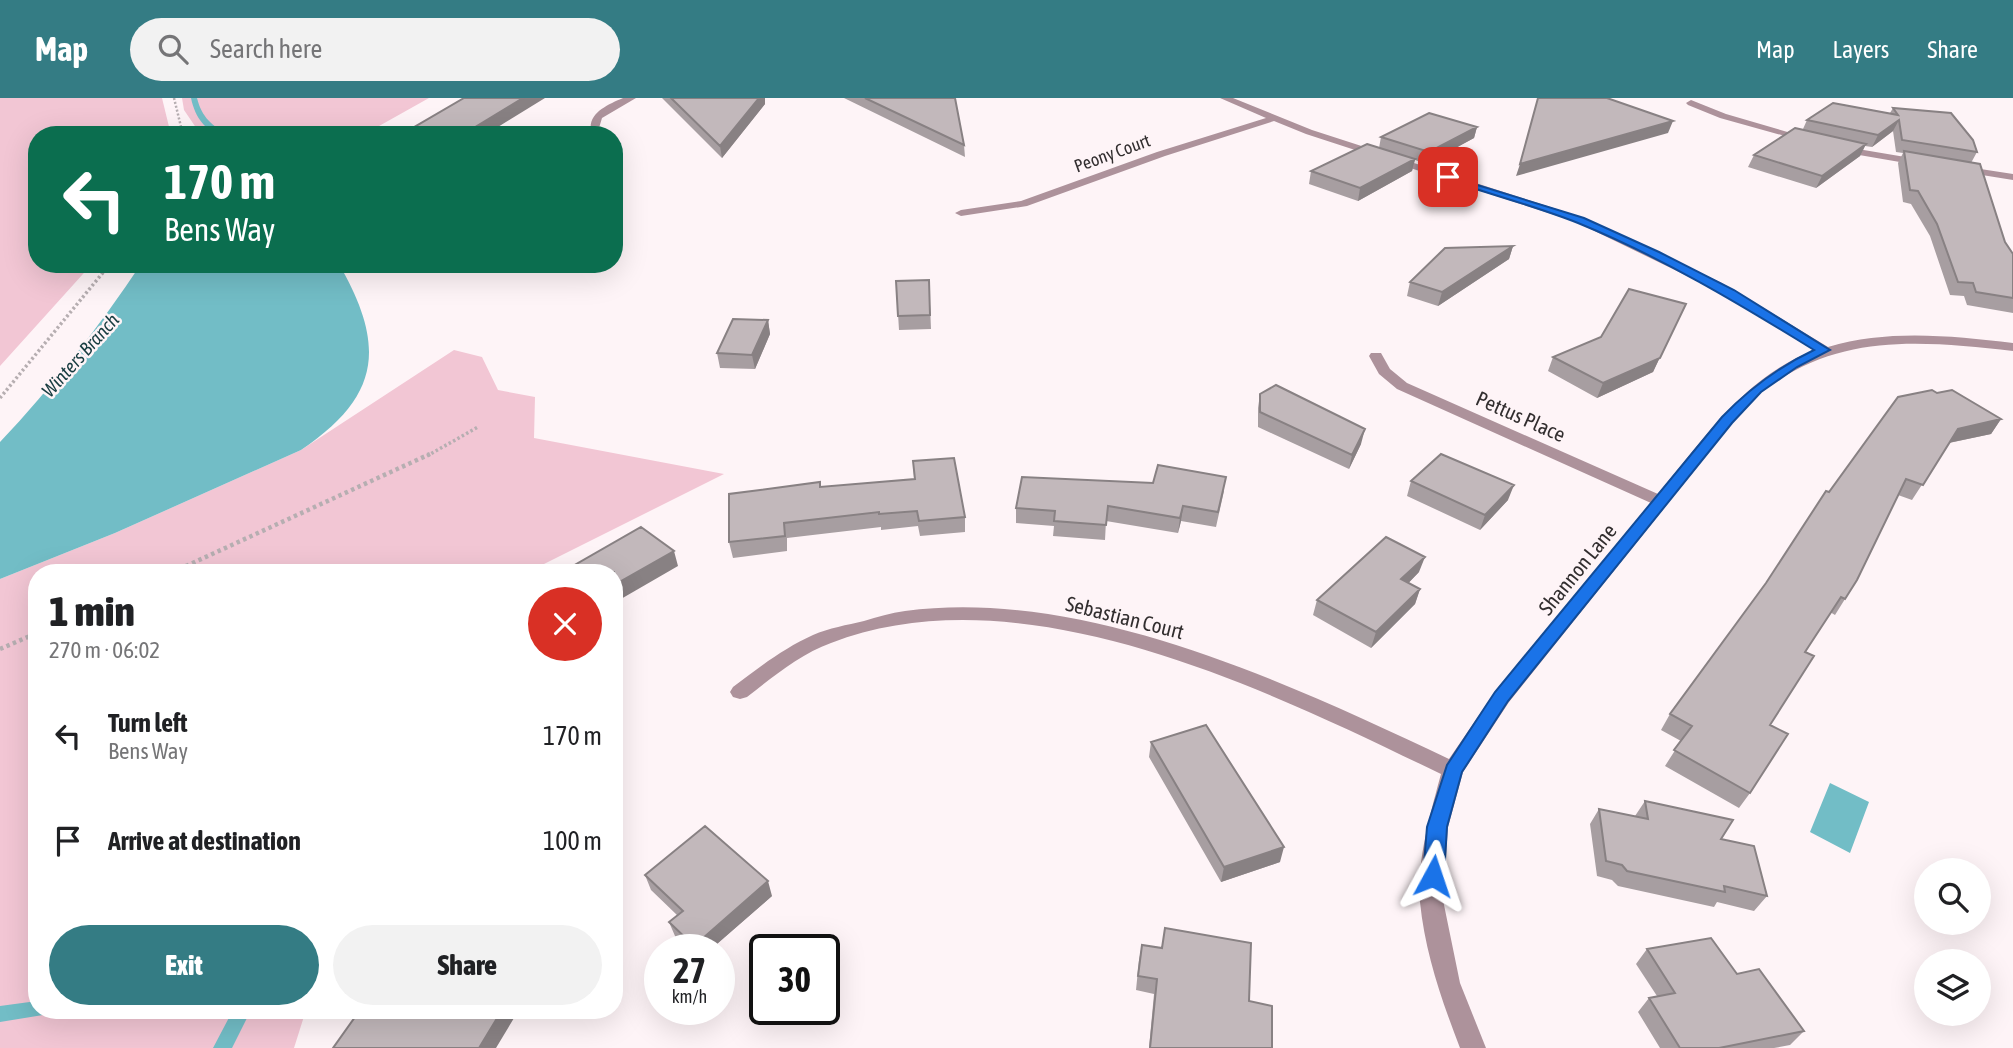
<!DOCTYPE html>
<html lang="en">
<head>
<meta charset="utf-8">
<style>
  body { margin:0; font-family:"Asap Condensed",sans-serif; background:#f2f2f2; color:#202124; height:100vh; display:flex; flex-direction:column; font-size:26px; white-space:nowrap }
  * { box-sizing:border-box; margin:0 }
  p { font-size:23px; color:#757577 }
  .icon { flex:none; width:38px; height:38px; fill:none; stroke:currentColor; stroke-width:2; stroke-linecap:round; stroke-linejoin:round }
  .map { position:relative; flex:1; overflow:hidden }
  .panel { position:absolute; left:28px; top:466px; width:595px; height:455px; display:flex; flex-direction:column; background:#fff; border-radius:28px; box-shadow:0 7px 28px #0002 }
  .panel>* { flex:none }
  .guide { position:absolute; left:28px; top:28px; width:595px; height:147px; border-radius:28px; box-shadow:0 7px 28px #0002; background:#0b6e4f; color:#fff; overflow:hidden }
  .tools { position:absolute; left:1914px; top:760px; display:grid; gap:14px }
  .tools a { display:grid; place-items:center; width:77px; height:77px; border-radius:50%; background:#fff; box-shadow:0 7px 28px #0002; font-size:35px }
  .speed { position:absolute; left:644px; top:836px; display:flex; gap:14px; font-size:35px; font-weight:700; text-align:center }
  .speed>* { display:grid; place-content:center; width:91px; height:91px; border-radius:50%; background:#fff; box-shadow:0 7px 28px #0002; line-height:1 }
  .speed small { font-size:18px; font-weight:400 }
  .speed .limit { border:4px solid #111; border-radius:10px; background:#fff; color:#111 }
  .pin { position:absolute; display:grid; place-items:center; width:60px; height:60px; color:#fff; margin:-30px; border-radius:14px; box-shadow:0 4px 10px #0006 }
  .me { position:absolute; width:77px; margin:-38px; rotate:5deg; stroke-linejoin:round; filter:drop-shadow(0 0 5px #0008) }
  .turn { display:flex; align-items:center; gap:24px; height:147px; padding:0 21px; font-size:32px }
  .turn .icon { width:91px; height:91px; stroke-width:2.5 }
  .turn b { display:block; font-size:49px; line-height:60px }
  .round { display:grid; place-items:center; flex:none; width:74px; height:74px; border-radius:37px; background:#f2f2f2 }
  .head { display:flex; align-items:center; justify-content:space-between; height:119px; padding:0 21px }
  h1 { font-size:42px; font-weight:800; line-height:52px }
  .button { display:flex; gap:14px; margin-top:auto; padding:14px 21px }
  .button a { flex:1; height:80px; border-radius:42px; background:#347c84; color:#fff; font-size:28px; font-weight:800; line-height:80px; text-align:center }
  .button a+a { background:#f2f2f2; color:#202124 }
  ul { padding:0; list-style:none }
  li { display:flex; align-items:center; gap:21px; height:105px; padding:0 21px }
  li div { flex:1 }
  li b { display:block; font-size:26px }
  li em { font-style:normal }
  header { display:flex; align-items:center; gap:42px; box-sizing:border-box; height:98px; padding:0 35px; background:#347c84; color:#fff }
  header strong { font-size:33px }
  nav { display:flex; gap:38px; margin-inline-start:auto; font-size:24px }
  .search { width:490px; height:63px; background:#f2f2f2; display:flex; align-items:center; gap:18px; box-sizing:border-box; padding:0 24px; border-radius:38px; color:#757577; font-size:26px }
  .map>svg:first-child { display:block }
  .green { fill:#f2c6d4 }
  .water { fill:#72bdc6 }
  .lines { fill:none; stroke-linecap:round; stroke-linejoin:round }
  .stream { fill:#72bdc6; fill-rule:evenodd }
  .path-far2 { stroke:#b6aeb1; stroke-width:2.5; stroke-dasharray:2 2; stroke-linecap:butt }
  .path-far1 { stroke:#b6aeb1; stroke-width:3.5; stroke-dasharray:2.5 2.5; stroke-linecap:butt }
  .path { stroke:#b6aeb1; stroke-width:4.5; stroke-dasharray:3.5 3.5; stroke-linecap:butt }
  .street { fill:#ad929b; fill-rule:evenodd }
  .wall { fill:#a79ea1 }
  .shaded-wall { fill:#888183 }
  .building { fill:#c2b8bb; stroke:#888183; stroke-width:2 }
  .route { fill:#1a73e8; stroke:#114b97; stroke-width:2 }
  .labels { text-anchor:middle; dominant-baseline:central; stroke-width:5; stroke-linejoin:round; paint-order:stroke }
  .far-street-label { font-size:18px; fill:#322e2f; stroke:#fef4f7 }
  .far-water-label { font-size:19px; font-style:italic; fill:#173c40; stroke:#fef4f7 }
  .street-label { font-size:21px; fill:#322e2f; stroke:#fef4f7 }
</style>
</head>
<body>
<header>
<strong>Map</strong>
<div class="search"><svg class="icon" aria-label="search" viewBox="0 0 24 24"><circle cx="10" cy="10" r="6"/><path d="M15 15l6 6"/></svg>Search here</div>
<nav><a>Map</a><a>Layers</a><a>Share</a></nav>
</header>
<div class="map">
<svg width="2013" height="950" viewBox="0 0 2013 950">
  <rect width="100%" height="100%" fill="#fef4f7"/>
  <path class="green" d="M0,0H162L171,37H37V166H92L0,268Z
    M182,0H429L363,37H201L184,12Z
    M454,252L482,259L498,292L535,299L534,340L724,376L528,474H37V912H306L294,950H0V481L115,435L301,352Z"/>
  <path class="water" d="M141,166H339C386,248 381,298 301,352L115,435L0,481V344C52,289 99,229 141,166Z
    M1830,685L1869,704L1850,755L1810,734Z"/>
  <g class="lines">
    <path class="stream" d="M191,0H197C202,20 212,27 228,37C207,37 195,20 191,0Z
      M37,903V912H45L43,917L0,924V908Z
      M233,912H251L232,950H213Z"/>
    <path class="path-far2" d="M174,0L183,37"/>
    <path class="path-far1" d="M0,300L110,166
      M427,358L478,329"/>
    <path class="path" d="M173,474L430,356
      M0,551L37,535"/>
    <path class="street" d="M623,0H636L602,20L599,30L602,37H592C585,16 607,7 623,0Z
      M1220,0H1233L1312,32L1584,120L1722,185L1828,249C1889,231 1951,238 2013,245V253C1922,243 1838,234 1762,294C1751,303 1742,315 1732,325L1509,604L1463,674L1448,729L1443,802L1460,885L1486,950H1460C1442,903 1425,855 1420,804C1416,766 1431,713 1441,676C1269,593 1024,471 831,545C800,556 773,579 747,599L740,601L733,599L730,594L733,589C758,570 784,550 813,537C829,530 847,527 864,523C877,519 891,515 905,513C1085,489 1290,586 1449,661L1495,594L1651,405L1397,291L1379,276L1369,258L1371,255H1381L1390,271L1407,285L1658,396C1704,341 1745,278 1815,252L1714,191L1576,124L1306,36L1274,23L1165,58L1027,108L961,118L955,115L961,112L1021,103L1157,54L1266,20Z
      M1691,2L1726,16L1815,42L1810,45L1720,20L1688,7L1686,5Z
      M1840,48L1923,62L1928,65L1923,68L1836,53V49Z
      M1961,68L2013,76V82L1957,73V69Z"/>
  </g>
  <path class="wall" d="M662,0H765V6L722,60Z
    M844,0H955L964,47L965,59Z
    M1893,10L1977,54L1971,65L2005,144L2013,156V215L1967,207L1964,198L1950,197L1930,138L1911,106L1903,104L1898,65L1903,55L1896,54L1893,33L1872,49L1865,48L1860,58L1816,90L1748,69L1754,57L1803,31L1807,22L1890,15Z
    M1477,29L1474,40L1426,66L1415,62L1412,73L1358,103L1309,86L1311,73L1379,50L1381,39Z
    M1513,148L1509,161L1438,208L1407,198L1410,184Z
    M929,182L931,231L899,232L896,183Z
    M1679,219L1653,274L1597,300L1548,273L1553,259Z
    M768,222L770,236L755,271L720,270L717,255Z
    M1937,295L2001,321L1991,336L1949,345L1912,402L1898,397L1845,501L1835,517L1830,514L1805,554L1770,627L1750,695L1739,710L1665,668L1681,643L1661,632L1670,616L1766,485L1829,394Z
    M1260,296L1361,346L1349,371L1258,329V310Z
    M913,363L965,419V434L920,438L918,428L881,432V429L787,440V453L733,460L729,444L820,389L914,381Z
    M1411,383L1508,402L1480,432L1407,398Z
    M1224,393L1216,429L1181,423L1178,435L1106,423L1105,442L1053,438L1054,428L1016,425V410Z
    M1419,474L1408,485L1420,491L1415,506L1371,550L1313,517L1317,502Z
    M1151,644L1280,764L1221,784L1149,659Z
    M1645,703L1721,741L1767,798L1754,813L1717,804L1714,809L1618,788L1612,782L1597,778L1590,726L1599,711L1635,718Z
    M645,777L772,798L710,852H689L675,838L669,824L677,817L651,792Z
    M1165,830L1249,903L1272,950H1149L1154,896L1136,892L1139,862L1142,847L1162,850Z
    M1647,851L1737,876L1804,933L1790,947L1774,950H1660L1638,914L1649,900L1657,898L1636,866Z"/>
  <path class="shaded-wall" d="M523,0H545L485,37H462Z
    M759,0H765V6L722,60L720,48Z
    M1899,22L1893,33L1872,49L1878,37Z
    M1673,23L1668,35L1516,78L1520,66Z
    M1477,29L1474,40L1426,66L1429,54Z
    M1866,46L1860,58L1816,90L1822,78Z
    M1415,61L1412,73L1358,103L1360,90Z
    M1513,148L1509,161L1438,208L1442,194Z
    M1679,219L1653,274L1597,300L1603,285Z
    M768,222L770,236L755,271L752,257Z
    M2001,321L1991,336L1948,345L1958,331Z
    M1365,331L1361,346L1349,371L1352,357Z
    M1514,387L1508,402L1480,432L1485,417Z
    M1183,408L1181,423L1178,435L1180,420Z
    M674,453L678,468L614,505V487Z
    M1425,459L1419,474L1397,497L1401,481Z
    M1420,491L1415,506L1371,550L1376,534Z
    M1284,749L1280,764L1221,784L1224,769Z
    M768,783L772,798L710,852H696L694,848Z
    M502,912H509L514,920L496,950H479Z"/>
  <path class="building" d="M464,0H523L462,37H414L411,31Z
    M671,0H759L720,48Z
    M865,0H955L964,47Z
    M1538,0H1607L1673,23L1520,66Z
    M1833,5L1898,17L1893,10L1951,15L1973,42L1977,54L1902,42L1899,22L1878,37L1807,22Z
    M1429,15L1477,29L1429,54L1381,39Z
    M1795,30L1866,46L1822,78L1754,57Z
    M1367,46L1415,61L1360,90L1311,73Z
    M1904,53L1980,66L2005,144L2013,156V200L1976,194L1973,185L1958,184L1937,126L1918,93L1910,92Z
    M1513,148L1442,194L1410,184L1445,150Z
    M929,182L930,217L898,218L896,183Z
    M1629,191L1686,206L1660,260L1603,285L1553,259L1601,239Z
    M733,221L768,222L752,257L717,255Z
    M1276,287L1365,331L1352,357L1260,314V296Z
    M1932,292L1937,295L1952,292L2001,321L1958,331L1923,387L1906,381L1857,482L1845,501L1841,499L1805,554L1814,558L1770,627L1788,636L1750,695L1674,652L1692,628L1670,616L1766,485L1826,393L1829,394L1898,299Z
    M1441,356L1514,387L1485,417L1411,383Z
    M954,360L965,419L919,423L917,413L879,416V414L784,425L785,438L729,444V396L820,384V389L915,381L913,363Z
    M1158,367L1226,379L1218,414L1183,408L1180,420L1108,408L1106,427L1054,423L1055,413L1016,410L1022,379L1153,385Z
    M641,429L674,453L614,487V474H568L566,472Z
    M1386,439L1425,459L1401,481L1420,491L1376,534L1317,502Z
    M1206,627L1284,749L1224,769L1151,644Z
    M1645,703L1733,722L1721,741L1754,748L1767,798L1724,788L1725,794L1627,773L1622,767L1606,763L1599,711L1648,721Z
    M705,728L768,783L694,848L669,824L683,813L645,777Z
    M1165,830L1251,845L1249,903L1272,908V950H1150L1157,881L1138,878L1142,847L1162,850Z
    M1711,840L1737,876L1759,871L1804,933L1719,950H1680L1649,900L1675,895L1647,851Z
    M360,912H502L479,950H333Z"/>
  <path class="route" d="M1445,77L1584,120L1659,154L1734,192L1830,252L1797,269L1761,294L1732,325L1508,603L1462,674L1447,729L1444,778L1441,784L1433,787L1426,784L1423,778L1427,729L1447,667L1495,594L1722,319C1750,290 1778,269 1814,252C1738,205 1661,159 1578,125C1535,108 1489,96 1445,81Z"/>
  <g class="labels">
    <g class="far-street-label">
      <text transform="translate(1112 55) rotate(-20)">Peony Court</text>
    </g>
    <g class="far-water-label">
      <text transform="translate(80 257) rotate(-48)">Winters Branch</text>
    </g>
    <g class="street-label">
      <text transform="translate(1521 318) rotate(24)">Pettus Place</text>
      <text transform="translate(1577 471) rotate(-51)">Shannon Lane</text>
      <text transform="translate(1125 519) rotate(14)">Sebastian Court</text>
    </g>
  </g>
</svg>
<div class="tools">
<a><svg class="icon" aria-label="search" viewBox="0 0 24 24"><circle cx="10" cy="10" r="6"/><path d="M15 15l6 6"/></svg></a>
<a><svg class="icon" aria-label="layers" viewBox="0 0 24 24"><path d="M12 4l9 5-9 5-9-5zM3 14l9 5 9-5"/></svg></a>
</div>
<div class="speed"><div>27<small>km/h</small></div><div class="limit">30</div></div>
<div class="pin" style="left:1448px;top:79px;background:#d93025"><svg class="icon" aria-label="arrive" viewBox="0 0 24 24"><path d="M6 21V4h12l-3 4 3 4H6"/></svg></div>
<svg class="me" style="left:1433px;top:778px" viewBox="-20 -20 40 40"><path d="M0-17L14 15 0 8-14 15z" fill="#1a73e8" stroke="#fff" stroke-width="4"/></svg>
<div class="guide">
<div class="turn"><svg class="icon" aria-label="left" viewBox="0 0 24 24"><path d="M17 20v-9H6M10 6l-5 5 5 5"/></svg><div><b>170 m</b>Bens Way</div></div>
</div>
<section class="panel">
<div class="head"><div><h1>1 min</h1><p>270 m · 06:02</p></div><a class="round" style="background:#d93025;color:#fff"><svg class="icon" aria-label="close" viewBox="0 0 24 24"><path d="M6 6l12 12M18 6L6 18"/></svg></a></div>
<ul>
<li><svg class="icon" aria-label="left" viewBox="0 0 24 24"><path d="M17 20v-9H6M10 6l-5 5 5 5"/></svg><div><b>Turn left</b><p>Bens Way</p></div><em>170 m</em></li>
<li><svg class="icon" aria-label="arrive" viewBox="0 0 24 24"><path d="M6 21V4h12l-3 4 3 4H6"/></svg><div><b>Arrive at destination</b></div><em>100 m</em></li>
</ul>
<div class="button"><a>Exit</a><a>Share</a></div>
</section>
</div>
</body>
</html>
